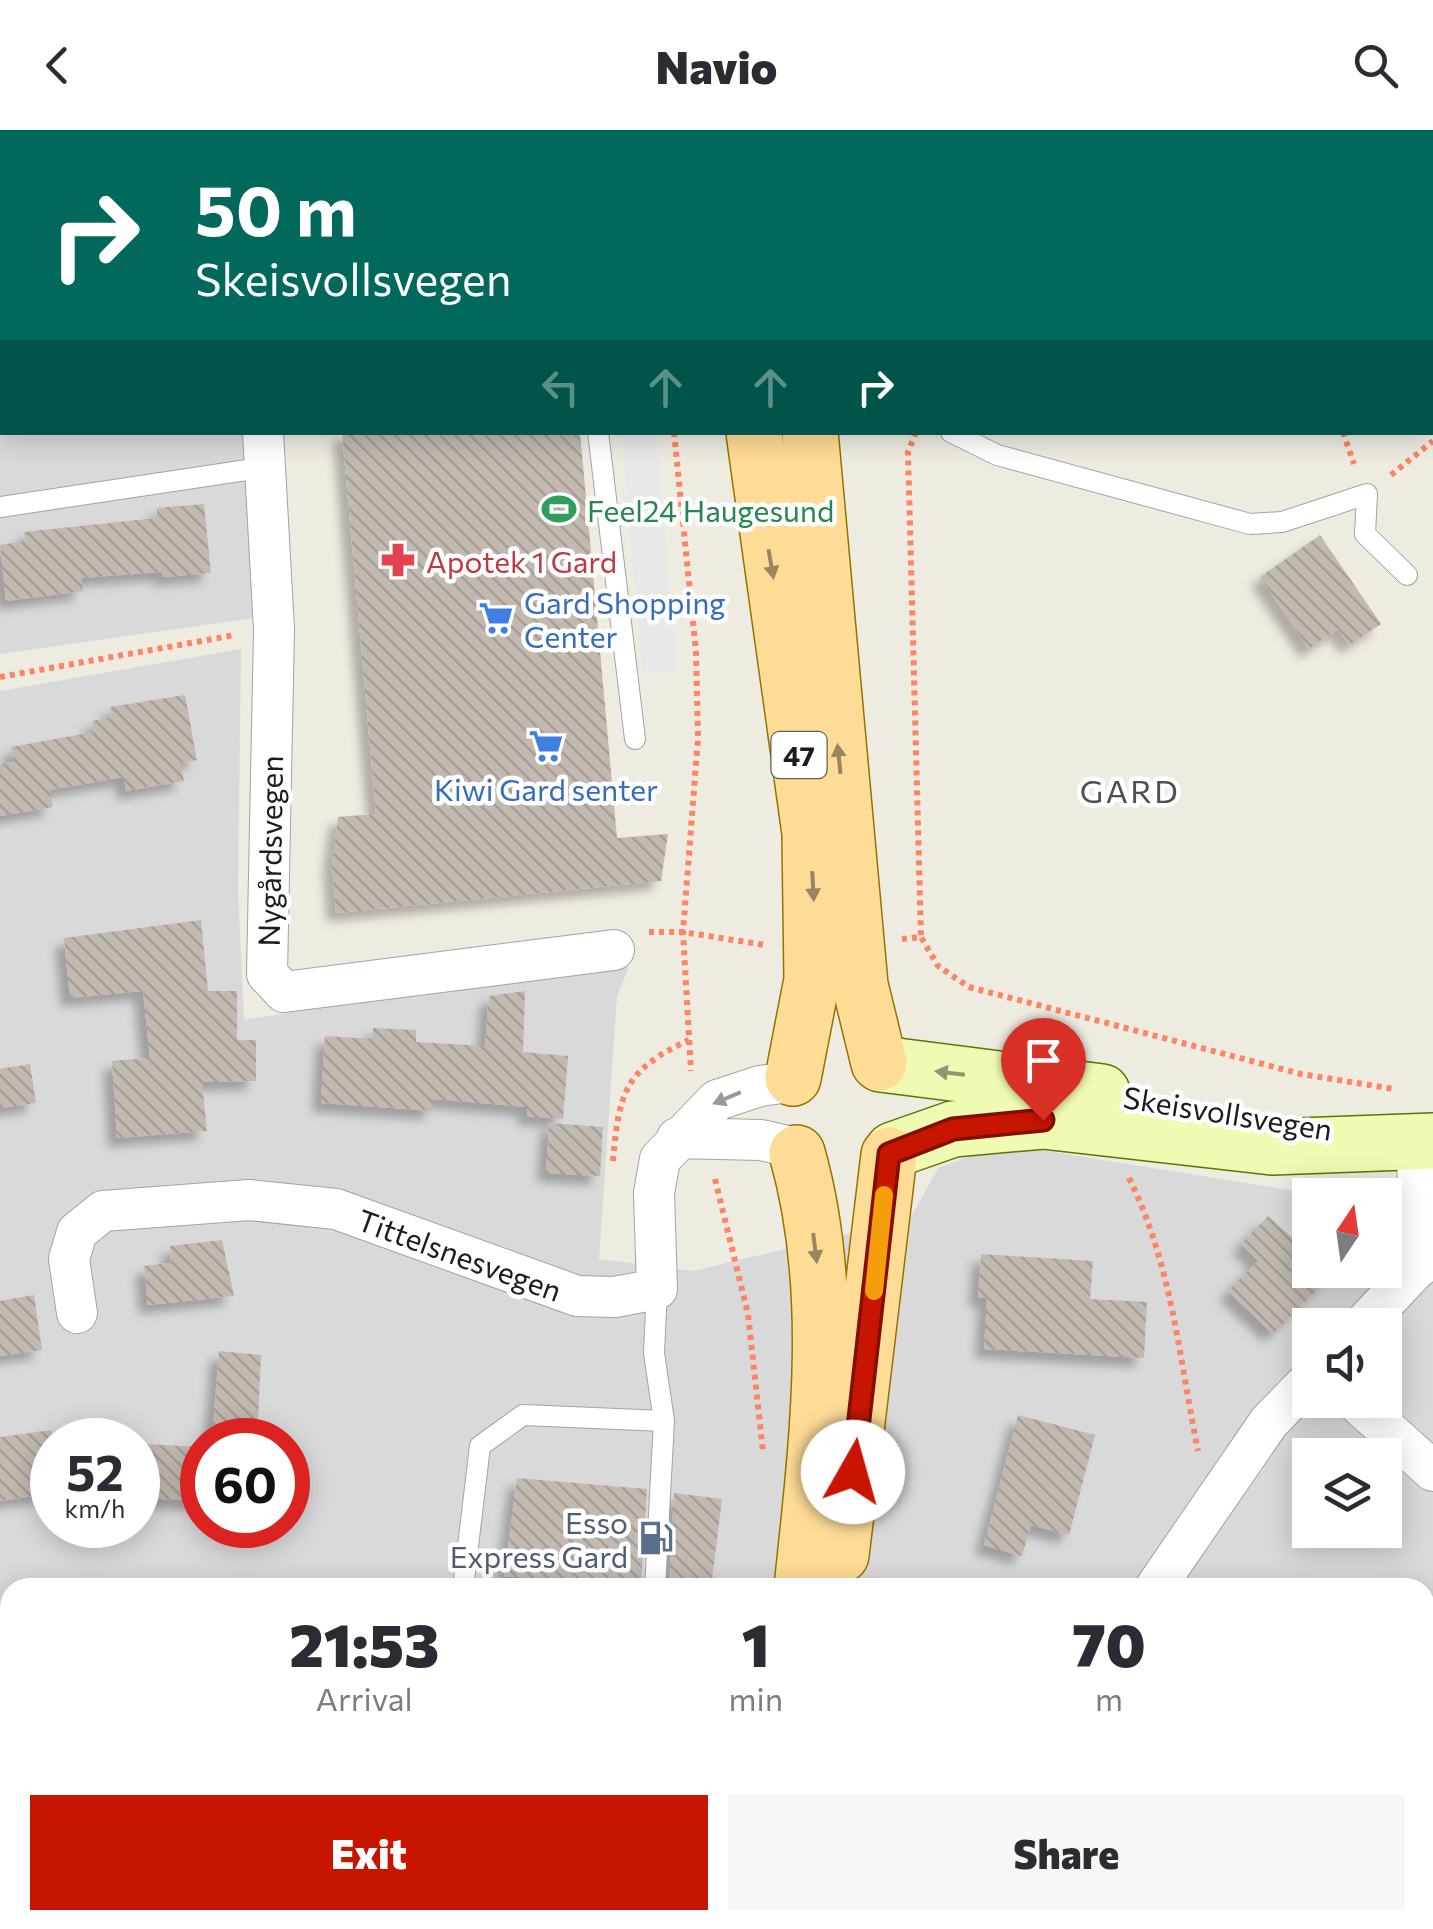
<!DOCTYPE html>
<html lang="en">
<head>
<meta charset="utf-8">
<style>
  body { margin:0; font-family:Commissioner,sans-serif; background:#f7f7f7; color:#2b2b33; height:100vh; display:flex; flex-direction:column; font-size:38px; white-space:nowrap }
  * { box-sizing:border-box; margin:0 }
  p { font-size:32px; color:#7c7c81 }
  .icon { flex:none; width:55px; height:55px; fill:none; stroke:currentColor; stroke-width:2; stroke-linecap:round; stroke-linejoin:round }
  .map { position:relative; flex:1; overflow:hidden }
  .sheet { position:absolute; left:0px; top:1448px; width:1435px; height:352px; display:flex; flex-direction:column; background:#fff; border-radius:30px 30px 0 0; box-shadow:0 5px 25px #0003 }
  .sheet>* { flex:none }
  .hud { position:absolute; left:0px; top:0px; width:1435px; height:305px; box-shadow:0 5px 25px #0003; background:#00695c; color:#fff; overflow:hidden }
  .needle { width:65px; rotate:13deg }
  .controls { position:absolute; left:1292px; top:1048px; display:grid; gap:20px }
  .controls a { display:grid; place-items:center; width:110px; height:110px; border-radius:0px; background:#fff; box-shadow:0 5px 25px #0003; font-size:50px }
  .speed { position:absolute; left:30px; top:1288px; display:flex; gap:20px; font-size:50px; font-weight:700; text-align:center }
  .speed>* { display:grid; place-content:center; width:130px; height:130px; border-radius:50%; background:#fff; box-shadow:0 5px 25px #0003; line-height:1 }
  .speed small { font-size:25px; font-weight:400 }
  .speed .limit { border:15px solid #d22; background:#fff; color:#111 }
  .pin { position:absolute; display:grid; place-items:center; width:85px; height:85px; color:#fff; margin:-102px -42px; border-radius:50% 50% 50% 0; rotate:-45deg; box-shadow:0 0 10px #0007 }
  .pin .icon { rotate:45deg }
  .me { position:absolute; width:110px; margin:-55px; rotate:7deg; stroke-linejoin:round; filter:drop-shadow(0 0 8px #0008) }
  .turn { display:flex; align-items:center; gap:35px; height:210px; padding:0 30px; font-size:45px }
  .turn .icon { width:130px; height:130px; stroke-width:2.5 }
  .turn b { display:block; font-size:70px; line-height:85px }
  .lanes { display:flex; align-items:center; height:95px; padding:0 30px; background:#0003; justify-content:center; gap:50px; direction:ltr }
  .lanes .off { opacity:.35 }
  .eta { display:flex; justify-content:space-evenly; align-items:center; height:170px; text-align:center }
  .eta b { font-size:60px; font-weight:800; line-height:70px }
  .button { display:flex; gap:20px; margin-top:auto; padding:20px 30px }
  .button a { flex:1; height:115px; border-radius:0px; background:#c81500; color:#fff; font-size:40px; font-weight:800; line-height:115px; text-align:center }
  .button a+a { background:#f7f7f7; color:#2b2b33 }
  header { display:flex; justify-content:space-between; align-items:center; height:130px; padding:0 30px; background:#fff; font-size:45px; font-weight:800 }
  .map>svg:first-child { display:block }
  .residential { fill:#dad9d9; fill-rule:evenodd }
  .parking { fill:#e8e8e8 }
  .building { fill:url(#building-back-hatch); filter:url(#shadow) }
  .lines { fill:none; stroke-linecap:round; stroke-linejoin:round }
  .lane-casing { stroke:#a3a3a3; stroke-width:22 }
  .street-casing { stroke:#a3a3a3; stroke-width:42 }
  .secondary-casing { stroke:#5b7402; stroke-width:58 }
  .primary-casing { stroke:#947300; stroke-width:58 }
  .path { stroke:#fd8464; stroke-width:6; stroke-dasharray:5 5; stroke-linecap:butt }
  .lane { stroke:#fff; stroke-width:20 }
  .street { stroke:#fff; stroke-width:40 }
  .secondary { stroke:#effbb3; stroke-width:55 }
  .primary { stroke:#fedc96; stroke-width:55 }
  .oneway { fill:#98865f }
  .oneway2 { fill:#90976f }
  .oneway3 { fill:#999 }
  .route-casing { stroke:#820e00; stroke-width:25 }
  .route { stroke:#c81500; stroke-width:18 }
  .slow { stroke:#f59e0b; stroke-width:18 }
  .labels { text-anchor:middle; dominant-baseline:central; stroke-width:9; stroke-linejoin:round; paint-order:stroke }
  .shield { fill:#fff; stroke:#606060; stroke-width:2.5 }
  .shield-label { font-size:28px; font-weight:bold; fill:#1c1c1c }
  .leisure-label { font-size:30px; fill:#27864d; stroke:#fff; text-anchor:start }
  .health-label { font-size:30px; fill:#be3a42; stroke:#fff; text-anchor:start }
  .shop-label { font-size:30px; fill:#366cbe; stroke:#fff; text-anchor:start }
  .street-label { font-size:30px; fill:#1c1c1c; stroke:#fff }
  .service-label { font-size:30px; fill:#4e5e75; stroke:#fff; text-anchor:end }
  .neighbourhood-label { font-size:32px; letter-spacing:2.5px; fill:#4f4f4f; stroke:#fff }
</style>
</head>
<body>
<header><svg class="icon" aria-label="back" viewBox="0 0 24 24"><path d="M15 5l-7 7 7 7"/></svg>Navio<svg class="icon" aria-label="search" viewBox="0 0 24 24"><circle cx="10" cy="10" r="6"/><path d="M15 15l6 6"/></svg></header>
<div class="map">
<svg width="1433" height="1799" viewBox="0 0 1433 1799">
  <defs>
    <pattern id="building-back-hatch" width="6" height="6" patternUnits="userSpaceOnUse" patternTransform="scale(2.5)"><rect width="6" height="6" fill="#c2bab1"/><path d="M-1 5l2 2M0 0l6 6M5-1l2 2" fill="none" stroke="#a69f98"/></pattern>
    <filter id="shadow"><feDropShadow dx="-9" dy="9" stdDeviation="5" flood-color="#0004"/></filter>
  </defs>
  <rect width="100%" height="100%" fill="#eeebe1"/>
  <path class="residential" d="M0,0H219L2,2V302L254,303V488L0,524Z
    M241,519L238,759L244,890L542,841L629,837L617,866L599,1129L693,1141L910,1089L938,1038L1004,1014L1320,1065H1310V1140H1385V1075L1433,1083V1799H0V561ZM1310,1195H1385V1270H1310ZM52,1310H138V1395H52ZM202,1310H288V1395H202ZM1310,1325H1385V1400H1310ZM10,1458H1425V1790H10Z"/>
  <path class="parking" d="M268,0H601V2H268Z
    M621,303H656L677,540L642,543Z"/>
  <path class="building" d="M342,302H580L617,708L668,704L661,751L336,783L332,735L338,687L376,684Z
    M204,374L211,443L163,447L162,442L81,448L83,461L6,471L0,415L25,411L24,402L157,388V378Z
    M1320,405L1381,494L1349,515L1338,499L1309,519L1260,447Z
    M185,565L197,630L180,633L184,651L126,661L124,647L50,660L53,677L0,686V634L14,632L11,617L94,602L92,591L112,587L110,577Z
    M201,790L208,861H237V910H256V951L202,952L207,1001L117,1008L112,931L150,928L143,861L70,868L64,808Z
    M525,861L523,922L568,926L563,989L527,986V977L433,969V981L321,973L325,906L372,909L373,898L416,900V912L485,916L489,866Z
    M30,934L36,973L0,978V939Z
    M549,993L603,997L600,1046L546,1043Z
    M1268,1086L1310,1124V1140L1331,1145L1273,1204L1228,1161L1258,1131L1241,1114Z
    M222,1110L234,1166L148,1175L144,1136L171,1133L170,1116Z
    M981,1124L1093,1131L1090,1169L1147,1172L1144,1228L984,1219L987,1168H978Z
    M34,1165L42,1220L0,1226V1171Z
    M219,1221L261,1225L257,1310H212Z
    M1018,1285L1095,1305L1069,1405L1031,1395L1022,1426L984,1415Z
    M52,1300V1363L0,1371V1307Z
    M144,1314L202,1317V1371L141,1368Z
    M517,1348L647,1359L641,1457L590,1451L589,1458H514L515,1447L504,1446Z
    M674,1363L722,1369L711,1458H669Z"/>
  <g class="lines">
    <g class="lane-casing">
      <path id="lane" d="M238,0L243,2
        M450,0V2
        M355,2L379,0
        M598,302L635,609
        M951,302L997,325L1250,394L1282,392L1367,364L1365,404L1407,445
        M0,377L267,337
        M463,1458L480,1316L523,1285L664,1291
        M655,1458L664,1291L654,1223L657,1159
        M186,1799L191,1790
        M419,1799L420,1790"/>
    </g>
    <g class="street-casing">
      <path id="street" d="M211,0V2
        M960,2V0
        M263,302L274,499L267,844L284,862L614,820
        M677,1008L761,1010L792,1017
        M1417,1012L1419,1137
        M77,1183L69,1129L77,1102L103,1081L249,1070L336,1079L577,1166L615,1167L657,1159L654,1063L660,1029L717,970L760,956L790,952
        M1363,1195L1433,1121
        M1354,1270L1433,1341
        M1155,1458L1269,1292L1310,1250
        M0,1681L10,1686
        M326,1790L384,1799
        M1197,1790L1202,1799"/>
    </g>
    <g class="secondary-casing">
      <path id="secondary" d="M881,934L1102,962
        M893,1020L953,999L1043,991L1272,1017L1433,1011"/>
    </g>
    <g class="primary-casing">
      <path id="primary" d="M726,0V2
        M783,0V2
        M754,302L810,703L812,850L793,948
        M810,302L860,855L879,933
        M797,1023C837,1163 817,1315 802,1458
        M841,1425L889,1025
        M759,1799L762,1790"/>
    </g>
    <path class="path" d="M648,0V2
      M674,302L696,522L698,608L683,802L691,941
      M916,302L908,322L921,807
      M1343,302L1354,334
      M1391,345L1433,311
      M0,547L235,505
      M649,802H683L765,815
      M902,809L921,807L938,836L969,857L1301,944L1394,959
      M613,1031C619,963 624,940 689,910
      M1129,1048C1172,1135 1179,1227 1198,1321
      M715,1049L748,1184L763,1322"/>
    <use href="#lane" class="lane"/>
    <use href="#street" class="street"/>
    <use href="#secondary" class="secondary"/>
    <use href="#primary" class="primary"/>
  </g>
  <defs><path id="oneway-solid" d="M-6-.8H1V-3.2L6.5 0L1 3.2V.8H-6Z" transform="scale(2.5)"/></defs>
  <g class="oneway">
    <use href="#oneway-solid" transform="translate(771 434) rotate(80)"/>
    <use href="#oneway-solid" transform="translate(839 629) rotate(-96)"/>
    <use href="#oneway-solid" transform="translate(813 756) rotate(87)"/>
    <use href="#oneway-solid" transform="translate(815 1118) rotate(83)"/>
  </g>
  <use class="oneway2" href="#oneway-solid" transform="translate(950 943) rotate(-173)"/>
  <use class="oneway3" href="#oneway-solid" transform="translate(727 968) rotate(157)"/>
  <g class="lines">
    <g class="route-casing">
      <path id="route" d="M853,1342L889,1024L953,999L1043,990"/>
    </g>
    <use href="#route" class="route"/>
    <path class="slow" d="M874,1161L884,1065"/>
  </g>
  <defs>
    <g id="stadium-bare" transform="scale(2.7)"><path d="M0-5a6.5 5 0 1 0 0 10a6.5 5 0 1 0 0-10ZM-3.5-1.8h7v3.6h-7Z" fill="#2e9e5b" stroke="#fff" stroke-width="2.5" paint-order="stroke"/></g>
    <g id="pharmacy-bare" transform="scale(2.7)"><path d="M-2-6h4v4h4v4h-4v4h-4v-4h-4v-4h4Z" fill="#e0444e" stroke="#fff" stroke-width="2.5" paint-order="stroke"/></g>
    <g id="supermarket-bare" transform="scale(2.7)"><path d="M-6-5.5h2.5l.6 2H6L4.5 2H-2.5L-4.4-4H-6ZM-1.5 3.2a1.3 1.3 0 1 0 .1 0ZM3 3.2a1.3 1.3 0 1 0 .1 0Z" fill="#3f7fe0" stroke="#fff" stroke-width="2.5" paint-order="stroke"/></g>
    <g id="fuel-bare" transform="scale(2.7)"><path d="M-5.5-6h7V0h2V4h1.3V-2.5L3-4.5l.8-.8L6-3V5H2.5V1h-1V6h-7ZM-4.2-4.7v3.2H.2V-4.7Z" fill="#5c6f8a" stroke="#fff" stroke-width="2.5" paint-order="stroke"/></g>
  </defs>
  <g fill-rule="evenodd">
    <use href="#stadium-bare" x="559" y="379"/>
    <use href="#pharmacy-bare" x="398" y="430"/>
    <use href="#supermarket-bare" x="496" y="488"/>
    <use href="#supermarket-bare" x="546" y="616"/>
    <use href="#fuel-bare" x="656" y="1408"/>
  </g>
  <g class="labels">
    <rect class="shield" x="771.5" y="602" width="55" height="46" rx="8"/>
    <g class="shield-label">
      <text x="799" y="625">47</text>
    </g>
    <g class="leisure-label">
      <text x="587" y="379">Feel24 Haugesund</text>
    </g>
    <g class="health-label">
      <text x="426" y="430">Apotek 1 Gard</text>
    </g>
    <g class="shop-label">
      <text x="524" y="471">Gard Shopping<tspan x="524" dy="34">Center</tspan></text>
      <text x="546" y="658" text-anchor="middle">Kiwi Gard senter</text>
    </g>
    <g class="street-label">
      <text transform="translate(269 721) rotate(-89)">Nygårdsvegen</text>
      <text transform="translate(1228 982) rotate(9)">Skeisvollsvegen</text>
      <text transform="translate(460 1124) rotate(20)">Tittelsnesvegen</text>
    </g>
    <g class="service-label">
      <text x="628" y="1391">Esso<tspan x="628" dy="34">Express Gard</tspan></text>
    </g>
    <g class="neighbourhood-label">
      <text x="1130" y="660">GARD</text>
    </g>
  </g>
</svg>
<div class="controls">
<a><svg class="needle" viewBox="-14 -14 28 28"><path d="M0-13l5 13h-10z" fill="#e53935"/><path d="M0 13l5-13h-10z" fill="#7c7c81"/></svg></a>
<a><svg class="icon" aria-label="sound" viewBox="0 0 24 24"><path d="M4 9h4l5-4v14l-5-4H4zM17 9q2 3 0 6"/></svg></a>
<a><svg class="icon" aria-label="layers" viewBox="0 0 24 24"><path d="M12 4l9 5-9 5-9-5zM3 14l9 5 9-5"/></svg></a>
</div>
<div class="speed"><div>52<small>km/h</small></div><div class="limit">60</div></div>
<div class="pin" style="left:1043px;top:990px;background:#d93025"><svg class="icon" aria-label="arrive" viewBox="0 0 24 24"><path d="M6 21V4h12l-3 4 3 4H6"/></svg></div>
<svg class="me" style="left:853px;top:1342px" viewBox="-20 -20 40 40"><circle r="19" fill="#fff"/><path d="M0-13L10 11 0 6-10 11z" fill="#c81500"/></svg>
<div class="hud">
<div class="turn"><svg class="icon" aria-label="right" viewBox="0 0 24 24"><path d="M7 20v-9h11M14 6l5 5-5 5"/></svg><div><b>50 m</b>Skeisvollsvegen</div></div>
<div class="lanes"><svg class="icon off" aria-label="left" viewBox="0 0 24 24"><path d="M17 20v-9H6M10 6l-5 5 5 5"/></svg><svg class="icon off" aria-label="ahead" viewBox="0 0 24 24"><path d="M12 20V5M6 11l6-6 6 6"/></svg><svg class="icon off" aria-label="ahead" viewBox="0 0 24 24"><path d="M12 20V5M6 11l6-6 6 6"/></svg><svg class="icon" aria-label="right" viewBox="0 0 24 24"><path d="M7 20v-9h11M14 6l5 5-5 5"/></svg></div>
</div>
<section class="sheet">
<div class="eta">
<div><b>21:53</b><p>Arrival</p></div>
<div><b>1</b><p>min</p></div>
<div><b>70</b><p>m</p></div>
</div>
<div class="button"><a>Exit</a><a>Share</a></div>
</section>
</div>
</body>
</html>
